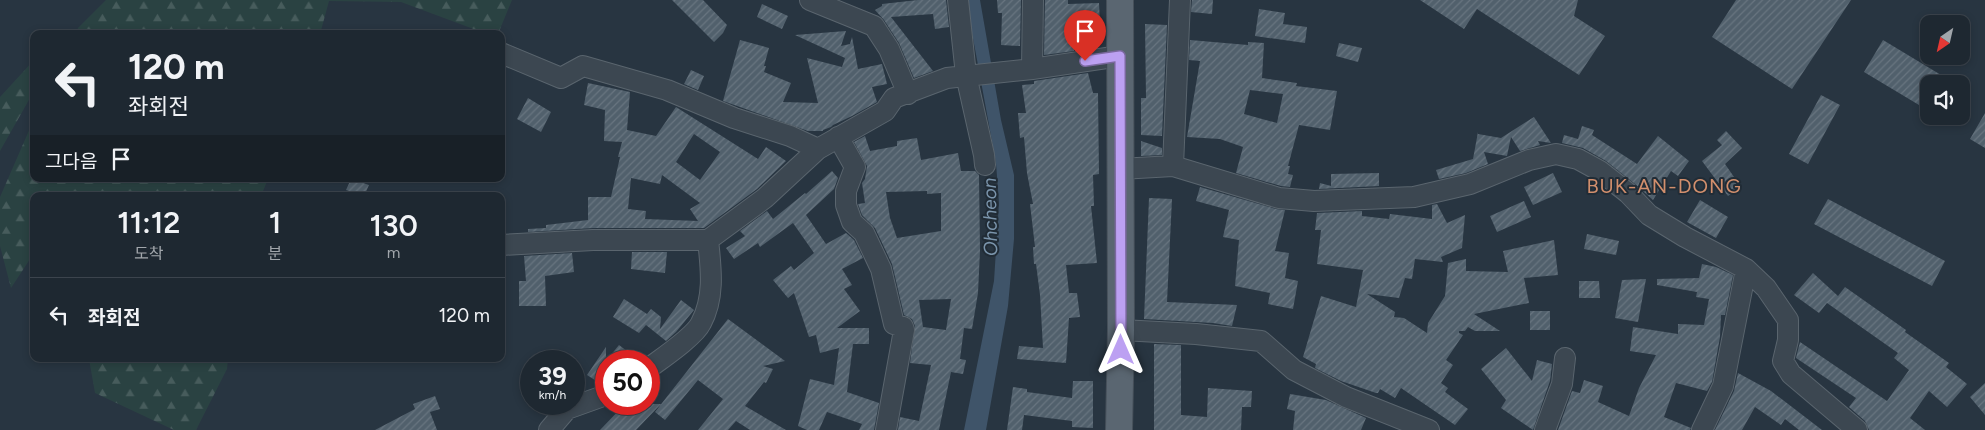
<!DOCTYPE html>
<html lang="ko">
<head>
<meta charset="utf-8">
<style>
  body { margin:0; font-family:Figtree,"Noto Sans KR",sans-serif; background:#2b343d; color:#f1f3f6; height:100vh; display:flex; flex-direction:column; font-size:19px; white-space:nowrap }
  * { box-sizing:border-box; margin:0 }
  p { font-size:16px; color:#a1a6ab }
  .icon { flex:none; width:28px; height:28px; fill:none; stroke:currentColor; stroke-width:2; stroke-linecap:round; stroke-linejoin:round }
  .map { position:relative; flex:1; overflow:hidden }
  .panel { position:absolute; left:30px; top:192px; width:475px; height:170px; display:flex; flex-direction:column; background:#1e2831; border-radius:10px; box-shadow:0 2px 8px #0003,0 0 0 1px #3c444d }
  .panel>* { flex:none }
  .hud { position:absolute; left:30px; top:30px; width:475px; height:152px; border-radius:10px; box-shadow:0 2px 8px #0003,0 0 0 1px #3c444d; background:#1e2831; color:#f1f3f6; overflow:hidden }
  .needle { width:32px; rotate:214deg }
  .tools { position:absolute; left:1920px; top:15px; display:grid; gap:10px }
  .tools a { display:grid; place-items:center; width:50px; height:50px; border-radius:10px; background:#1e2831; box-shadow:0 2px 8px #0003,0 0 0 1px #3c444d; font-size:25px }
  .speed { position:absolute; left:520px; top:350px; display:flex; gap:10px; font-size:25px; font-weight:700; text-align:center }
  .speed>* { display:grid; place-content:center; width:65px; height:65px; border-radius:50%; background:#1e2831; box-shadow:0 2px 8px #0003,0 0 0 1px #3c444d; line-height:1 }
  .speed small { font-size:12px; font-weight:400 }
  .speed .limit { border:8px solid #d22; background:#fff; color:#111 }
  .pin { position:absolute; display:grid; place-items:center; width:42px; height:42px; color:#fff; margin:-51px -21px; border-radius:50% 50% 50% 0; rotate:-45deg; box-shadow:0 0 5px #0007 }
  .pin .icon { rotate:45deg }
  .me { position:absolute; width:55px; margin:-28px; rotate:0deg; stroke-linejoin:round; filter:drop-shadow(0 0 4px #0008) }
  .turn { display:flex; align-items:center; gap:18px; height:105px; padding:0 15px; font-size:22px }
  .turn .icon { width:65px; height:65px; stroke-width:2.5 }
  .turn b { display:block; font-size:35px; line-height:42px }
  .then { display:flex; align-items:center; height:48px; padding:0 15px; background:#0003; gap:10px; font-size:19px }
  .eta { display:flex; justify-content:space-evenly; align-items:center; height:85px; text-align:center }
  .eta b { font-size:30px; font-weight:600; line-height:35px }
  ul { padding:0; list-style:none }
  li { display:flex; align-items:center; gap:15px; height:75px; padding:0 15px; border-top:1px solid #3c444d }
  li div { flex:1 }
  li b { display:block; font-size:19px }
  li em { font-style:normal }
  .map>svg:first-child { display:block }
  .forest { fill:url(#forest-firs) }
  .water { fill:#3f5469 }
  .building { fill:url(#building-hatch); fill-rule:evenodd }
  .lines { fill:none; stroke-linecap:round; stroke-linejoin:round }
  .minor-casing { stroke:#5a656e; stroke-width:22 }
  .major-casing { stroke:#46505a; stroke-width:28 }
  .minor { stroke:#3c4751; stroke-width:20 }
  .major { stroke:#5a6671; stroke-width:26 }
  .route-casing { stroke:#7a689d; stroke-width:12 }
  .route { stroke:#bca0f2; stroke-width:9 }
  .labels { text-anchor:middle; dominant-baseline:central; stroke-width:4; stroke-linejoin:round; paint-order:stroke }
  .water-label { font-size:19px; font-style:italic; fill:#7b95ac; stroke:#212c36 }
  .quarter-label { font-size:20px; letter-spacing:1px; fill:#d28f6d; stroke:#212c36 }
</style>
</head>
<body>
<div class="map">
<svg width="1985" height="430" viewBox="0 0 1985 430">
  <defs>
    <pattern id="forest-firs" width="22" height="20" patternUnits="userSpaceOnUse" patternTransform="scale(1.25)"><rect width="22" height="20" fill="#2a4242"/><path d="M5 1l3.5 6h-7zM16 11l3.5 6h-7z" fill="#475c5c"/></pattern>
    <pattern id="building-hatch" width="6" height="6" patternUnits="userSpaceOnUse" patternTransform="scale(1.25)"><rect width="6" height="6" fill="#51606c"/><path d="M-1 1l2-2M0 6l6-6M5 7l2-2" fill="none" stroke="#687580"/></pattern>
  </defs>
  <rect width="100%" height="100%" fill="#283541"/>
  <path class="forest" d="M106,0H512L498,34H487L401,2L329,1L320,34H76L78,28Z
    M34,60V91L0,151V97Z
    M34,119V179H268L261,196H34V253L11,288L0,246V197Z
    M89,359H228L227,369L196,430H174L95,393Z"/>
  <path class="water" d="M966,0H980L1001,120L1014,175V239L1008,306L986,430H964L994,281L999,203L996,163Z"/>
  <path class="building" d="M672,0H703L727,25L723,33L714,42Z
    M918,0H946L949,27L935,29L933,14L891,17L933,71L914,78L899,43L884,20L875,10L882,6V4Z
    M997,0H1021L1020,46L1001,45L1002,13H998Z
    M1045,0H1068V4L1099,3L1101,44L1074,45V51L1044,55Z
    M1192,0H1213L1212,14L1191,12Z
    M1420,0H1578L1574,16L1605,36L1579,75L1477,9L1464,29Z
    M1736,0H1851L1792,89L1712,37Z
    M762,4L788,16L782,29L757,17Z
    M1259,9L1285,13L1283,24L1307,27L1305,43L1255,36Z
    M1145,24L1167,25L1162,136L1141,135V98H1146Z
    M846,31L841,46L850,44L852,37L858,69L882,64L887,84L872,87L877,102L852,116L833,125L831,127L823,130V131H808L723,101L740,40L769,48L764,66H766L764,72L791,83L783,102L818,103L807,58L842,67L845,58L795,35Z
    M1190,40L1248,45V42L1264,43L1262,78L1297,83L1296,86L1337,91L1330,130L1299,125L1288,166H1290L1288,174L1293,175L1290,187L1281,186L1236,173L1243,147L1220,139L1187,137L1200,61L1189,60ZM1250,90L1283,94L1277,123L1244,114Z
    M1883,40L1956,84H1929V111L1864,72Z
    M1339,43L1362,48L1358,62L1336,56Z
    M691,70L704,76L698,90L684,84Z
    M1088,73L1093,93H1098L1099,174L1093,175L1094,206H1091L1097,263L1066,265L1069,293H1077L1080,317L1069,318L1066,363L1017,359L1019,346L1043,348L1040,295L1036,264H1034L1033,247H1035L1030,204H1033L1027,173L1024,137L1020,138L1018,113H1026L1022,85L1034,84V81Z
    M588,83L630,92L627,130L656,136L676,107L758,159L766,147L786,161L757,189L704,228H593L528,232V229L546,228V225L588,220V197H611L620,157H618L622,142L604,141L605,110L584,105ZM694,134L720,152L700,180L676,162ZM662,175L700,203L690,209L698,221L645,219L646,211L628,209L631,178L660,184Z
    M1821,95L1840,105L1808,164L1789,154Z
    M528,98L551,112L541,132L517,119Z
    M1985,113V148L1970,139Z
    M1534,117L1551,143L1538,141L1540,145L1520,151L1511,137L1507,156L1484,152L1488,164L1466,173L1439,179L1436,170L1473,159L1478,132V134L1501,138Z
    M1582,126L1594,130L1592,135L1637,164L1658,136L1689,161L1678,176L1671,171L1653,200L1635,184L1606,161L1583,148L1562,143L1564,135L1578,139Z
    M1726,131L1742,148L1725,164L1741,187L1728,196L1702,161L1722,145L1717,140Z
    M865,136L870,151L897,146V141L917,138L921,160L958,153L961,171H975L979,175L980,251L978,293L972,329L964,328L960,359L966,360L963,374L951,372L939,430H898L900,417L919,421L931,365L910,363L915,326L912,319L904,315L892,264L875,228L862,215L858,204L865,203L862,183L865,179L867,166L854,142ZM927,191V194L941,193V231L897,238L890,218L886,192ZM951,299L946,330L923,327L919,300Z
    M1141,141L1162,148V155L1141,156Z
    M832,171L838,178L834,189L806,215L826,244L846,233L854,240L863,258L842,269L852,285L844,289L860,311L837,328H869V344H853L847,392L879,403L874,430H859L862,424L827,412L819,430H807L798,426L810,379L834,385L839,348L820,353L816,335L809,337L794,293L788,298L773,280L791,266L794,270L814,253L793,223L760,247L758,243L734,259L726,248L745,236L740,231L767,211L773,219L805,193L806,194Z
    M1379,173V186L1319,189L1320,183L1331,186V174Z
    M1553,173L1562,192L1533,205L1524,187Z
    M351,179L369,185L364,196L346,190Z
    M1200,187L1276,209L1285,210L1275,251L1289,253L1285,278L1298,281L1293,309L1268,304L1270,293L1235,286L1239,240L1223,237L1229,210L1196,201Z
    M1149,198L1172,199L1167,302L1237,305L1232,326L1213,323L1144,319Z
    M1828,199L1945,261L1932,286L1814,224Z
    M1700,200L1728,217L1716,238L1687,222Z
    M1524,201L1531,217L1497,232L1490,216Z
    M1437,204L1447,223L1465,215L1462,248L1441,257L1443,262L1415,259L1412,279L1405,278L1399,298L1367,294L1395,312L1394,317L1404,318L1427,333L1428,323L1445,296L1448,263L1466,259V271L1508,272L1503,251L1554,240L1558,275L1524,278L1529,303L1474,314L1500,331H1475L1468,327L1465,331H1459V333L1463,335L1446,360L1453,365L1441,383L1448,388L1445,392L1468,409L1455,425L1401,388L1395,398L1380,389L1378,393H1376L1341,381L1315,368L1316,364L1303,357L1321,296L1356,307L1363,270L1317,264L1321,230H1315L1317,213L1362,211V216L1389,219L1390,214L1432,219V205Z
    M1587,234L1619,241L1616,255L1584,249Z
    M632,252H667L665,273L631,269Z
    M572,253L574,272L545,276L546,306H519V281H526L524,256Z
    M1702,264L1716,267L1733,275L1725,315H1721L1720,337L1712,382L1707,391L1676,383L1664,417L1691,428L1690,430H1558L1572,391L1580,393L1584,380L1603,386L1598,402L1629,416L1639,388L1656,355L1630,351L1633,327L1678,334V324L1704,325L1709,299L1696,297L1697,292L1657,285V279L1699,278Z
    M1813,273L1838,296L1845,287L1906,330L1905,332L1949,363L1946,367L1967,384L1947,407L1929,391L1910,418L1925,430H1869L1865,421L1849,407L1856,398L1796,358L1800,342L1887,401L1909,370L1894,358L1898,353L1827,303L1819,313L1794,295Z
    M1646,279L1638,322L1615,318L1622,280Z
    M1579,281H1599L1600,298H1579Z
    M624,299L647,314L651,309L661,317L660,329L681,300L694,310L676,332L666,341L646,325L639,333L613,317Z
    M1530,311H1550V330H1530Z
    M728,319L785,361L763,366L773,369L766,383L764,382L745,406L786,430H750L736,421L728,430H698L723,399L698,380L665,420L655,412Z
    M1154,344L1181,345V415L1207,417L1208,388L1252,391L1251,407H1242L1241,430H1154Z
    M619,345L640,361H606V383L601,384L587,375L606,347V361Z
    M1506,348L1532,381L1537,360L1552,364L1550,381L1533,430L1501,408L1506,400L1481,369Z
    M1738,373L1771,391L1822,430H1799L1785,419L1781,425L1755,407L1742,430H1715L1734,391Z
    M1073,381H1093V428L1072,427V421L1024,415L1022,430H1007L1013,387L1027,389V392L1072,398Z
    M1985,383V415L1970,397Z
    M1290,394L1326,400L1366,418L1361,430H1293L1295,411L1287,409Z
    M435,396L440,409L430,412L437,430H375L415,409L413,404Z
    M625,404H661L636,430H600Z"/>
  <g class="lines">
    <g class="minor-casing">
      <path id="minor" d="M810,0L874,26L889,49L908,94
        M958,0L966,75L984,155L985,165
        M501,53L561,78L583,66L667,90L734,118L790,136L818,149
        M1032,69L1033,0
        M838,137L855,167L846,191V205L852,222L864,233L881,269L894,324L903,327L904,330L886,430
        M1173,166L1180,0
        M1120,169L1173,166L1279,198L1314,201L1414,197L1470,184L1529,160L1556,154L1578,159L1600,171L1628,193L1649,215L1685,237L1746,269L1766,288L1788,320V340L1783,361L1791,374L1857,430
        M501,245L593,240H708
        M1121,330L1196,334L1261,341L1294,370L1346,397L1429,430
        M649,368C661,359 695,336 701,323C715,297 711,268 708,240L765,198L818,149L885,111L894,98L947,78L1032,69L1120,56
        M549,430L567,409L606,395
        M1545,430L1562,384L1565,358
        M1702,430L1723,386L1746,269"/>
    </g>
    <g class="major-casing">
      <path id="major" d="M1119,430L1121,330L1120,0"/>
    </g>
    <use href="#minor" class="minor"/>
    <use href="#major" class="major"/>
  </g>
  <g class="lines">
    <g class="route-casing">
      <path id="route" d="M1085,61L1120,56L1121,350"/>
    </g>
    <use href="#route" class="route"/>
  </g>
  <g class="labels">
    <g class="water-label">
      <text transform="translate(990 217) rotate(-91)">Ohcheon</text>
    </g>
    <g class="quarter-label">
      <text x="1664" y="186">BUK-AN-DONG</text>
    </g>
  </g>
</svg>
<div class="tools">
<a><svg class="needle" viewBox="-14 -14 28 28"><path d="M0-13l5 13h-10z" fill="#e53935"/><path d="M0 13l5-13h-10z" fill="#a1a6ab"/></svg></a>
<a><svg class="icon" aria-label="sound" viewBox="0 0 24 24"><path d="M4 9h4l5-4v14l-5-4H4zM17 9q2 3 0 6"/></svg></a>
</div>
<div class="speed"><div>39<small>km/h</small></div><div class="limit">50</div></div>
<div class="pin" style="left:1085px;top:61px;background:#d93025"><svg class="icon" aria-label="arrive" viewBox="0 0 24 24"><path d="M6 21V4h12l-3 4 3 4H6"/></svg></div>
<svg class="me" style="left:1121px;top:350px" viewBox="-20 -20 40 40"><path d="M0-17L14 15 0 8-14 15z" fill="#bca0f2" stroke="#fff" stroke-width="4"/></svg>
<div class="hud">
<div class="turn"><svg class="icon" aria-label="left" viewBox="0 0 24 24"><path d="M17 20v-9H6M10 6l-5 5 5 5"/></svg><div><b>120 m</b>좌회전</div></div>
<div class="then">그다음<svg class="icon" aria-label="arrive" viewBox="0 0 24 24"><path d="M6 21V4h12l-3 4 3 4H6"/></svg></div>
</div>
<section class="panel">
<div class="eta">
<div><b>11:12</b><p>도착</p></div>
<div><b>1</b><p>분</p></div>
<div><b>130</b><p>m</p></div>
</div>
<ul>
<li><svg class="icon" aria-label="left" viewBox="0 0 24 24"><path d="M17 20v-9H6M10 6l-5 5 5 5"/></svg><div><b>좌회전</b></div><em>120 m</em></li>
</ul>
</section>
</div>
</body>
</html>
